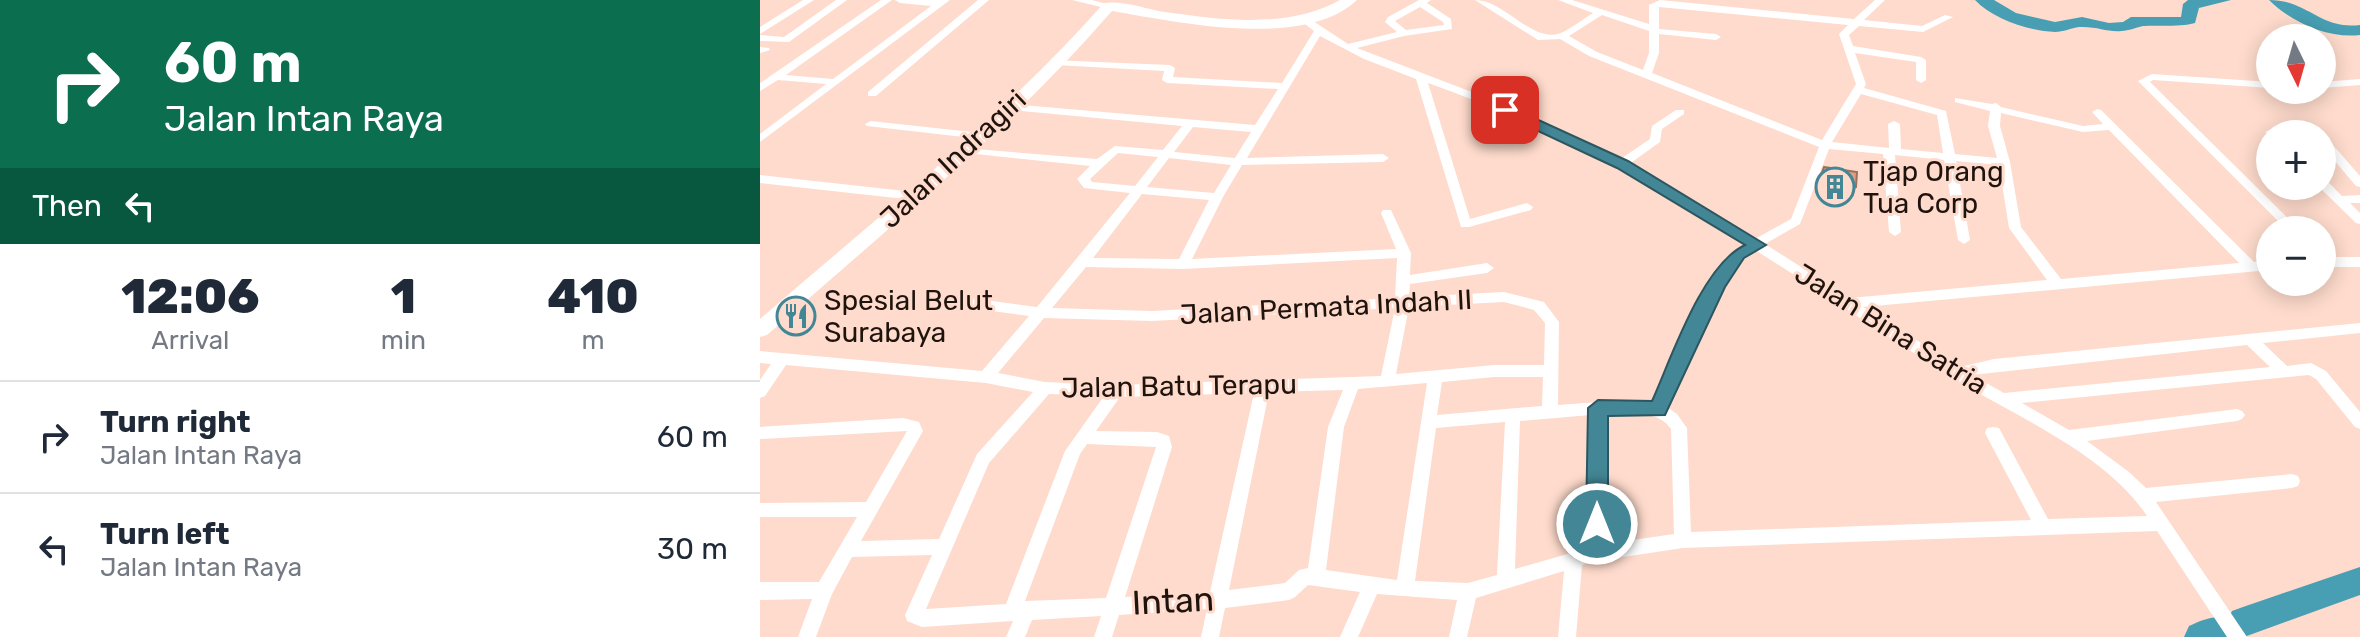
<!DOCTYPE html>
<html lang="en">
<head>
<meta charset="utf-8">
<style>
  body { margin:0; font-family:Rubik,sans-serif; background:#f6f6f7; color:#1f2937; height:100vh; display:flex; flex-direction:column; font-size:30px; white-space:nowrap }
  * { box-sizing:border-box; margin:0 }
  p { font-size:26px; color:#747a83 }
  .icon { flex:none; width:44px; height:44px; fill:none; stroke:currentColor; stroke-width:2; stroke-linecap:round; stroke-linejoin:round }
  .map { position:relative; flex:1; overflow:hidden }
  .drawer { display:flex; flex-direction:column; background:#fff; width:760px }
  .drawer>* { flex:none }
  .hud { background:#0b6e4f; color:#fff; overflow:hidden }
  .needle { width:52px; rotate:175deg }
  .fabs { position:absolute; left:1496px; top:24px; display:grid; gap:16px }
  .fabs a { display:grid; place-items:center; width:80px; height:80px; border-radius:50%; background:#fff; box-shadow:0 4px 20px #0003; font-size:40px }
  .pin { position:absolute; display:grid; place-items:center; width:68px; height:68px; color:#fff; margin:-34px; border-radius:16px; box-shadow:0 4px 12px #0006 }
  .me { position:absolute; width:88px; margin:-44px; rotate:0deg; stroke-linejoin:round; filter:drop-shadow(0 0 6px #0008) }
  .turn { display:flex; align-items:center; gap:28px; height:168px; padding:0 32px; font-size:36px }
  .turn .icon { width:104px; height:104px; stroke-width:2.5 }
  .turn b { display:block; font-size:56px; line-height:68px }
  .then { display:flex; align-items:center; height:76px; padding:0 32px; background:#0003; gap:16px; font-size:30px }
  .eta { display:flex; justify-content:space-evenly; align-items:center; height:136px; text-align:center }
  .eta b { font-size:48px; font-weight:800; line-height:56px }
  ul { padding:0; list-style:none }
  li { display:flex; align-items:center; gap:24px; height:112px; padding:0 32px; border-top:2px solid #e0e1e3 }
  li div { flex:1 }
  li b { display:block; font-size:30px }
  li em { font-style:normal }
  main { display:flex; flex:1; min-height:0 }
  .map>svg:first-child { display:block }
  .lines { fill:none; stroke-linecap:round; stroke-linejoin:round }
  .river { fill:#489fb3; fill-rule:evenodd }
  .street { fill:#fff; fill-rule:evenodd }
  .secondary { fill:#fff; fill-rule:evenodd }
  .wall { fill:#c08870 }
  .building { fill:#df9e82; stroke:#9c6f5b; stroke-width:2 }
  .route { fill:#438695; stroke:#2c5761; stroke-width:2 }
  .labels { text-anchor:middle; dominant-baseline:central; stroke-width:6; stroke-linejoin:round; paint-order:stroke }
  .street-label { font-size:28px; fill:#1f130e; stroke:#fedbcc }
  .poi-label { font-size:28px; fill:#1f130e; stroke:#fedbcc; text-anchor:start }
  .near-street-label { font-size:34px; fill:#1f130e; stroke:#fedbcc }
</style>
</head>
<body>
<main>
<section class="drawer">
<div class="hud">
<div class="turn"><svg class="icon" aria-label="right" viewBox="0 0 24 24"><path d="M7 20v-9h11M14 6l5 5-5 5"/></svg><div><b>60 m</b>Jalan Intan Raya</div></div>
<div class="then">Then<svg class="icon" aria-label="left" viewBox="0 0 24 24"><path d="M17 20v-9H6M10 6l-5 5 5 5"/></svg></div>
</div>
<div class="eta">
<div><b>12:06</b><p>Arrival</p></div>
<div><b>1</b><p>min</p></div>
<div><b>410</b><p>m</p></div>
</div>
<ul>
<li><svg class="icon" aria-label="right" viewBox="0 0 24 24"><path d="M7 20v-9h11M14 6l5 5-5 5"/></svg><div><b>Turn right</b><p>Jalan Intan Raya</p></div><em>60 m</em></li>
<li><svg class="icon" aria-label="left" viewBox="0 0 24 24"><path d="M17 20v-9H6M10 6l-5 5 5 5"/></svg><div><b>Turn left</b><p>Jalan Intan Raya</p></div><em>30 m</em></li>
</ul>
</section>
<div class="map">
<svg width="1600" height="637" viewBox="0 0 1600 637">
  <rect width="100%" height="100%" fill="#fedbcc"/>
  <g class="lines">
    <path class="river" d="M1215,0H1234L1256,13L1295,22L1322,17L1349,23L1363,22L1371,17H1421L1423,4L1428,0H1471L1439,8L1435,23C1419,28 1387,24 1379,27C1350,37 1345,26 1319,27C1311,28 1303,32 1295,32C1269,31 1233,19 1215,0Z
      M1509,0C1548,0 1560,30 1600,25V35C1569,39 1531,22 1509,0Z
      M1600,567V595L1484,637L1474,634L1472,637H1424L1429,626C1442,620 1455,614 1468,619L1472,611L1483,607Z"/>
    <path class="street" d="M43,0H54L0,34V27Z
      M76,0H87L29,42L0,41V35L24,37Z
      M121,0H132L26,75L73,79L171,6L140,3L135,0H190L0,142V134L66,84L18,80L0,91V83Z
      M218,0H229L116,96H108V92Z
      M312,0H332L354,6L349,9Z
      M659,0H671L667,3L691,19L692,29L644,36L597,48L730,99L859,160L890,139L892,126L916,110H924V114L902,129L900,142L868,165L995,239L1031,219L1059,147L829,56L800,39L778,40L715,0C745,0 772,44 801,33C812,28 823,19 833,13L798,0H812L889,24V5L900,0L1094,19L1115,0H1125L1104,20L1162,26L1185,15L1193,17L1163,32L1099,26L1089,35L1093,46L1161,57L1166,60V80L1161,83L1156,80V62L1095,53L1106,84L1104,88L1186,111L1195,154L1237,158L1228,126L1230,111L1195,102V98L1232,104L1236,103L1241,107L1323,126L1343,124L1332,112L1337,109L1341,110L1494,262L1510,260V270L1103,307L1200,367L1234,359L1600,323V333L1503,343L1527,366L1551,363L1566,371L1600,412V429L1595,427L1556,379L1549,375L1262,403L1309,430L1477,409L1482,411L1485,415L1482,419L1477,421L1327,441L1369,472L1386,488L1532,474L1538,476L1540,481L1538,486L1532,488L1396,502L1487,637H1467L1397,531L923,548L837,561L822,565L816,637H798L804,571L716,598L707,637H689L697,600L617,594L598,637H580L600,592L548,585L535,597L529,600L465,608L459,637H441L447,609L359,615L352,637H334L341,616L272,620L265,637H246L253,621L162,627L147,621L145,615L172,555L92,557L72,594L56,637H38L52,599L0,600V582H59L97,517H0V503L106,502L147,431L0,439V427L143,418L159,422L163,431L101,541L179,539L217,454L273,392L226,383L26,365L5,396L0,398V380L11,364L0,363V351L222,371L269,316L173,303L168,301L166,298L168,295L173,293L277,307L370,193L324,188L317,179L330,166L206,153L200,150L202,148L337,159L355,146L403,150L422,126L250,110L245,107L250,104L495,125L518,89L407,83L402,80L404,71L295,65L291,64V60L410,65L415,68L413,77L522,83L554,31L541,21V17H547L588,44L637,32L625,22L628,17ZM660,7L683,22L684,25L646,30L635,21ZM899,7L1088,25L1079,34L1096,84L1062,140L892,73L899,53V34L956,40L961,37L956,34L899,29ZM842,15L889,31V53L883,70L837,52L809,36ZM560,36L604,59L656,79L701,227H709L771,210L773,207L767,203L710,219L668,83C780,122 885,181 985,244C948,265 911,362 893,403L838,402L798,405L799,322L784,302L744,292L649,297L650,284L727,273L734,268L727,263L650,275L651,253L631,210H623L621,213L636,249L432,259L463,197L482,165L623,162L629,158L623,154L487,158ZM1101,94L1177,115L1183,153L1141,149L1140,124L1134,121L1128,124L1129,148L1072,142ZM1241,113L1323,132L1349,130L1479,263L1301,279L1261,227L1250,162L1240,126ZM433,127L491,132L475,158L414,152ZM1069,149L1123,154L1129,232L1135,236L1141,232L1135,155L1184,160L1198,240L1204,244L1210,240L1196,161L1239,165L1249,228L1287,280L1090,298L1005,244L1040,224ZM358,153L398,157L375,186L332,182L330,179ZM409,158L471,165L454,193L387,187ZM382,194L449,200L419,259L333,258ZM995,250C1062,292 1127,337 1195,379C1258,418 1345,453 1387,516L1288,519L1239,428L1233,427L1227,428L1225,433L1271,520L931,532L927,428L917,414L907,407C925,365 956,272 995,250ZM637,258L635,298L392,311L292,308L326,267L423,269ZM744,302L774,310L785,323L784,365H734L636,374L649,307ZM635,308L621,376L356,385L285,382L238,373L284,318L392,321ZM1487,345L1510,367L1244,393L1212,375ZM734,377H783L782,406L677,415L682,382ZM667,383L637,580L566,570L584,427L598,389ZM583,390L568,427L548,568L539,570L525,583L469,590L509,392ZM494,393L450,592L365,597L412,447L409,436L397,432L336,431L360,397ZM289,394L344,396L305,451L246,604L166,609L229,463ZM846,414C868,415 897,408 911,429L914,534L846,544ZM830,415L828,548L755,569L760,421ZM745,422L737,575L708,583L655,581L676,428ZM327,444L396,447L346,598L265,601L320,454Z
      M0,47L9,48L10,50L0,53Z
      M1392,74L1510,82V88L1393,80L1390,82L1540,230H1527L1378,81Z
      M1600,79V85L1562,88V82Z
      M111,121L221,133L227,136L221,139L107,126L105,124Z
      M1511,129L1519,134H1510L1509,136L1505,132Z
      M1562,136L1566,137L1600,176V187L1596,186L1562,146Z
      M0,175L154,192L160,196L154,200L0,183Z
      M1562,179L1566,180L1582,196L1600,195V203H1590L1600,213V224L1596,223L1558,186H1562Z
      M1562,257H1600V267H1562Z"/>
    <path class="secondary" d="M580,0H597C544,50 417,22 352,11C249,130 125,231 7,335L0,337V319C118,217 241,119 344,3C363,0 386,9 405,12C463,20 528,29 580,0Z"/>
  </g>
  <path class="wall" d="M1058,183L1096,187L1093,197L1055,193Z"/>
  <path class="building" d="M1064,167L1097,172L1096,187L1058,183Z"/>
  <path class="route" d="M740,107H750L868,161L1006,245L984,258L965,287L905,415L848,416V524L845,531L837,534L830,531L826,524L828,408L838,400L892,401C911,359 942,265 985,245L857,168L740,113Z"/>
  <defs>
    <g id="building-ring" transform="scale(2)"><circle r="9.5" fill="#fedbcc" stroke="#438695" stroke-width="1.5"/><path d="M-4-6H4V6H1V3H-1V6H-4ZM-2.5-4.3h1.7v1.8h-1.7ZM.8-4.3h1.7v1.8H.8ZM-2.5-1h1.7V.8h-1.7ZM.8-1h1.7V.8H.8Z" fill="#438695"/></g>
    <g id="restaurant-ring" transform="scale(2)"><circle r="9.5" fill="#fedbcc" stroke="#438695" stroke-width="1.5"/><path d="M-5-6h1v4h1v-4h1v4h1v-4h1v5L-1.5 .5V6h-2V.5L-5-1ZM5-6V6H3V1.5H1.5Q1.5-4 5-6Z" fill="#438695"/></g>
  </defs>
  <g fill-rule="evenodd">
    <use href="#building-ring" x="1075" y="187"/>
    <use href="#restaurant-ring" x="36" y="316"/>
  </g>
  <g class="labels">
    <g class="street-label">
      <text transform="translate(193 159) rotate(-43)">Jalan Indragiri</text>
      <text transform="translate(566 307) rotate(-3)">Jalan Permata Indah II</text>
      <text transform="translate(1131 329) rotate(32)">Jalan Bina Satria</text>
      <text transform="translate(419 386) rotate(-1)">Jalan Batu Terapu</text>
    </g>
    <g class="poi-label">
      <text x="1103" y="171">Tjap Orang<tspan x="1103" dy="32">Tua Corp</tspan></text>
      <text x="64" y="300">Spesial Belut<tspan x="64" dy="32">Surabaya</tspan></text>
    </g>
    <g class="near-street-label">
      <text transform="translate(413 601) rotate(-3)">Intan</text>
    </g>
  </g>
</svg>
<div class="fabs">
<a><svg class="needle" viewBox="-14 -14 28 28"><path d="M0-13l5 13h-10z" fill="#e53935"/><path d="M0 13l5-13h-10z" fill="#747a83"/></svg></a>
<a>+</a>
<a>−</a>
</div>
<div class="pin" style="left:745px;top:110px;background:#d93025"><svg class="icon" aria-label="arrive" viewBox="0 0 24 24"><path d="M6 21V4h12l-3 4 3 4H6"/></svg></div>
<svg class="me" style="left:837px;top:524px" viewBox="-20 -20 40 40"><circle r="17" fill="#438695" stroke="#fff" stroke-width="3"/><path d="M0-11L8 9 0 5-8 9z" fill="#fff"/></svg>
</div>
</main>
</body>
</html>
